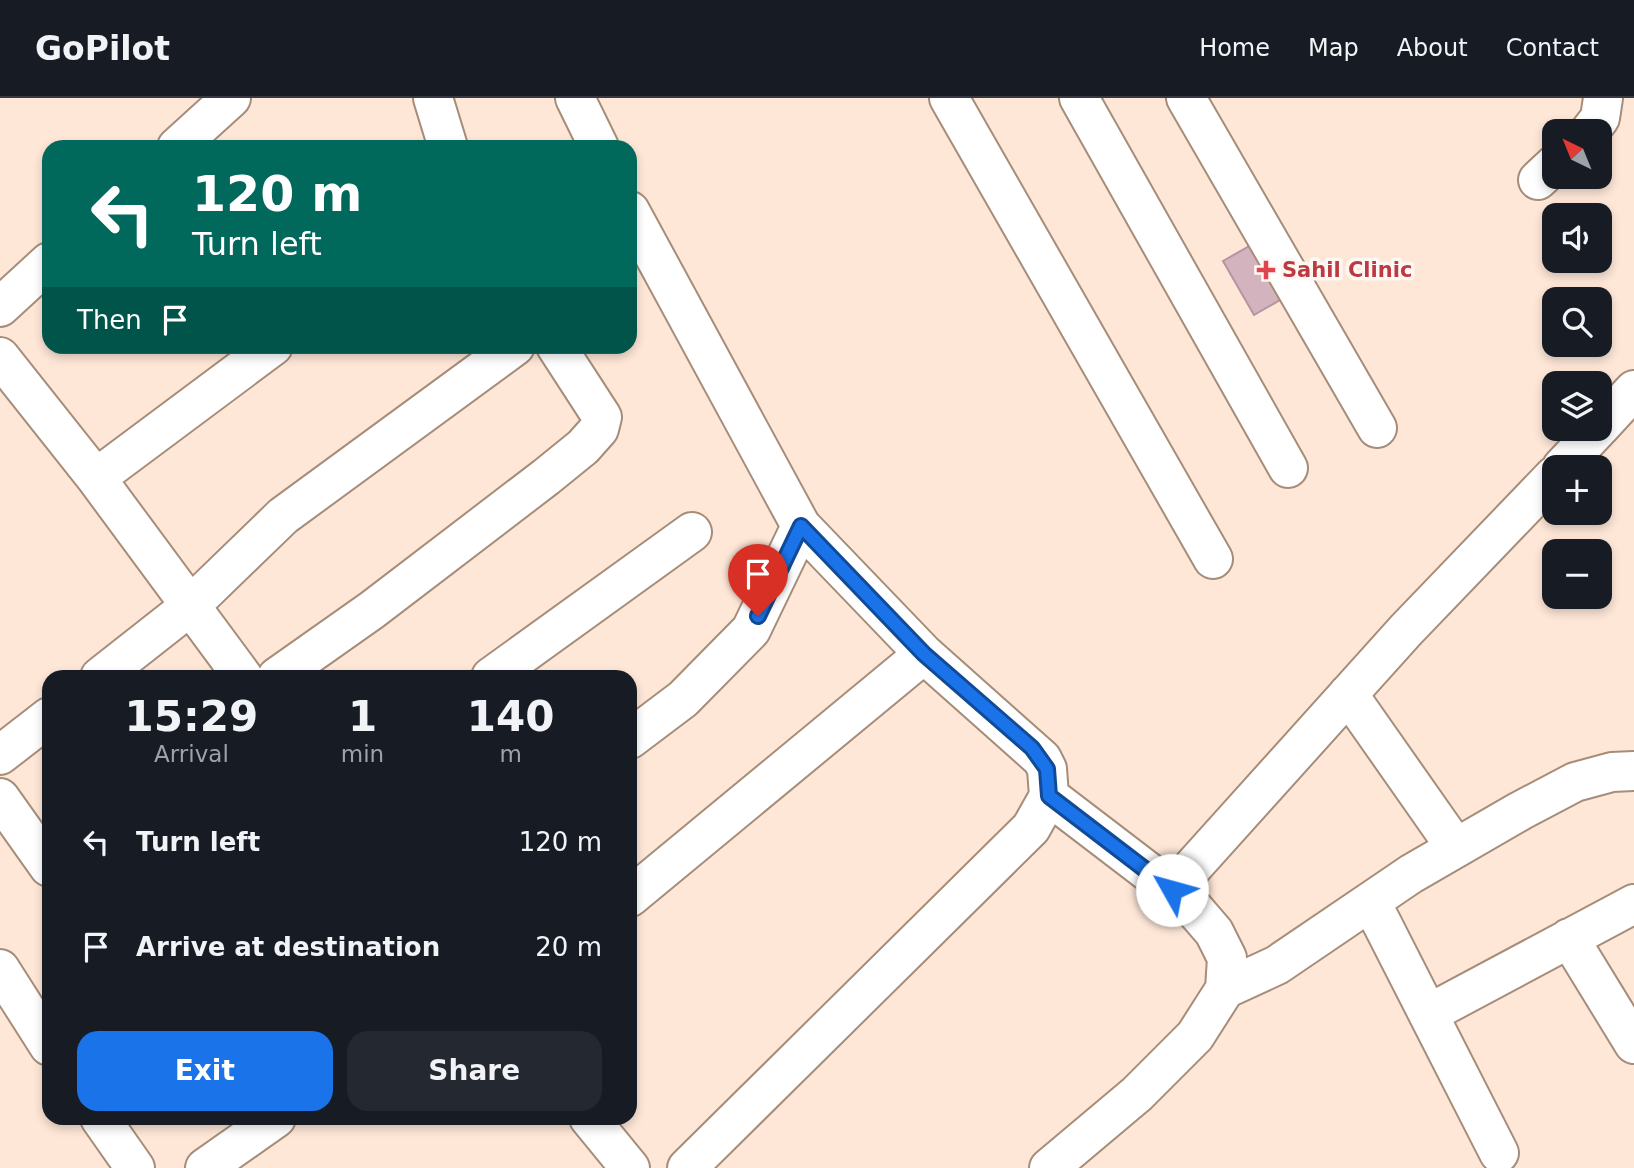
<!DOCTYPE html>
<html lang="en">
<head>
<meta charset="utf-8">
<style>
  body { margin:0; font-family:"DejaVu Sans",sans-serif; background:#242831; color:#f1f3f6; height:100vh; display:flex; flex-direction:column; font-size:26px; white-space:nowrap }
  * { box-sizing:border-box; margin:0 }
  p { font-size:23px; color:#9ea1a6 }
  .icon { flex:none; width:38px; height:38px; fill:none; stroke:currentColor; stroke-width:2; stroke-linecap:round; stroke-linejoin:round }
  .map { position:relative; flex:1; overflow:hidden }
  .drawer { position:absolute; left:42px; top:572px; width:595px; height:455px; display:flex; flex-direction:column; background:#171b24; border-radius:21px; box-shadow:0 4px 10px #0003 }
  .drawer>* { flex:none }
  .hud { position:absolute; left:42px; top:42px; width:595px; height:214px; border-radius:21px; box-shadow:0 4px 10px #0003; background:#00695c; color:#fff; overflow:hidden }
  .needle { width:46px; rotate:317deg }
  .tools { position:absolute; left:1542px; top:21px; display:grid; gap:14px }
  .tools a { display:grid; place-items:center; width:70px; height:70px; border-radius:14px; background:#171b24; box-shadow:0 4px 10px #0003; font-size:35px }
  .pin { position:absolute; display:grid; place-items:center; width:60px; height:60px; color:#fff; margin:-72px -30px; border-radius:50% 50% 50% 0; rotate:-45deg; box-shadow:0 0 7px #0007 }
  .pin .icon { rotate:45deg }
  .me { position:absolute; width:77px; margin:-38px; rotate:308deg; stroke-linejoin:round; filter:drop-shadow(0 0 5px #0008) }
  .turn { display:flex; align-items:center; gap:24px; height:147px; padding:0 35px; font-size:32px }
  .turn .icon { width:91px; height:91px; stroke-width:2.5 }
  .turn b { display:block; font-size:49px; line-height:60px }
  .then { display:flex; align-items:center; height:66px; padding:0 35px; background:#0003; gap:14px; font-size:26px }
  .eta { display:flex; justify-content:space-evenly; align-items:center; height:119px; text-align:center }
  .eta b { font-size:42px; font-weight:700; line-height:49px }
  .primary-button { display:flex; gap:14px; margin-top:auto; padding:14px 35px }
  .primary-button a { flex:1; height:80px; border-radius:21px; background:#1a73e8; color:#fff; font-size:28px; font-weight:700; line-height:80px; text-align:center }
  .primary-button a+a { background:#242831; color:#f1f3f6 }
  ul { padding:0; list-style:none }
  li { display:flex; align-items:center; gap:21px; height:105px; padding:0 35px }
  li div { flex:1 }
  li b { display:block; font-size:26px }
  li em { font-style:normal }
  header { display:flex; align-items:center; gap:42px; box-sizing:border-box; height:98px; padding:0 35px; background:#171b24; border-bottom:2px solid #363941 }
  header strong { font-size:33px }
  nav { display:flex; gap:38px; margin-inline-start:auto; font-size:24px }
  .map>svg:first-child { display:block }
  .building { fill:#d3b3be; stroke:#b495a0; stroke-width:2 }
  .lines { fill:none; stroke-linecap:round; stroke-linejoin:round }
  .minor-casing { stroke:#a68d7a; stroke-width:42 }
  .major-casing { stroke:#a68d7a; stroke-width:42 }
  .minor { stroke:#fff; stroke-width:38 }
  .major { stroke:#fff; stroke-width:38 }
  .route-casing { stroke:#114b97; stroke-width:18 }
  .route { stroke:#1a73e8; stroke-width:12 }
  .health-dot { fill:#e0444e; stroke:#fef8f4; stroke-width:2.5 }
  .labels { text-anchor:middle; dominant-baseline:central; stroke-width:7; stroke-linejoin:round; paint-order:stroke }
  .health-label { font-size:21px; font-weight:bold; fill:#be3a42; stroke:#fef8f4; text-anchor:start }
</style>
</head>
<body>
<header>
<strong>GoPilot</strong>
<nav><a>Home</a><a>Map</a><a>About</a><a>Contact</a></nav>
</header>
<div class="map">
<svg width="1634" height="1070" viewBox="0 0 1634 1070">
  <rect width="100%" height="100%" fill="#fee7d7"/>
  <path class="building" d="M1258,143L1289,197L1254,217L1223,163Z"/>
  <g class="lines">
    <g class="minor-casing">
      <path id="minor" d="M433,0L448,49
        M575,0L599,49
        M949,0L1213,461
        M1079,0L1288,370
        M1186,0L1377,330
        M1590,33L1600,20L1603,0
        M1538,82L1554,67
        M630,113L801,428L924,556L1042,661L1047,671L1049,698L1031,730L687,1070
        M0,259L96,380L243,579
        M1600,329L1634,292
        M1562,369L1598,331
        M96,380L273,248
        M100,579L189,509L283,418L515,248
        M277,579L372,512L546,379L583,349L599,331L602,319L556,248
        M491,579L692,434
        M1348,596L1456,750
        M630,641L683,601L751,532L801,428
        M0,657L49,619
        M0,700L49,769
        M1172,792L1406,532L1554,378
        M630,799L924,556
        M1371,804L1499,1055
        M1569,840L1634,946
        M0,871L49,948
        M1225,891L1277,867L1411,776L1520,713L1575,684L1612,674L1634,673
        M1428,916L1634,806
        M100,1020L135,1070
        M589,1020L630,1070
        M205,1070L276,1020
        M1049,1070L1137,996L1195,938L1225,891L1227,860L1214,834L1189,805L1049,698"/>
    </g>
    <g class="major-casing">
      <path id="major" d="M177,49L231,0
        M0,209L49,164"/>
    </g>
    <use href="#minor" class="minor"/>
    <use href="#major" class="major"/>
  </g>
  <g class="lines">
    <g class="route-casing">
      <path id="route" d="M758,518L801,428L924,556L1032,650L1047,671L1049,698L1172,792"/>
    </g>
    <use href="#route" class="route"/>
  </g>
  <path class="health-dot" d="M1262.5 161.5h7v7h7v7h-7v7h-7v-7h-7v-7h7z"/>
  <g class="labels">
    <g class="health-label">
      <text x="1282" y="172">Sahil Clinic</text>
    </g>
  </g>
</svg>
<div class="tools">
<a><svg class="needle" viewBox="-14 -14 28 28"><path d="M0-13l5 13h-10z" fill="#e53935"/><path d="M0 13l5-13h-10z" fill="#9ea1a6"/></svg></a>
<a><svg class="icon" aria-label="sound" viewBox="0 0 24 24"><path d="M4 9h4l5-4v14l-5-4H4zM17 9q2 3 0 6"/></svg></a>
<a><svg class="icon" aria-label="search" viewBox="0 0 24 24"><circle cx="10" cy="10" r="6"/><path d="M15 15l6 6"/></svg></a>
<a><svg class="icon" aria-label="layers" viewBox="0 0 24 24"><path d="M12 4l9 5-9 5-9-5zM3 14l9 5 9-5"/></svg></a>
<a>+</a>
<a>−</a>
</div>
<div class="pin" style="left:758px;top:518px;background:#d93025"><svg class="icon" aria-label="arrive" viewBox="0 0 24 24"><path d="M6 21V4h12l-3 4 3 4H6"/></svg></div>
<svg class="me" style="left:1172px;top:792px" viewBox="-20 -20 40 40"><circle r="19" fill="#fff"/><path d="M0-13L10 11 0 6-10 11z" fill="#1a73e8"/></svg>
<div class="hud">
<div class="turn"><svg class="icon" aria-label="left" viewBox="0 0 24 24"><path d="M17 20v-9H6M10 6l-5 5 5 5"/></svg><div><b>120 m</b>Turn left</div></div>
<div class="then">Then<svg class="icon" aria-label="arrive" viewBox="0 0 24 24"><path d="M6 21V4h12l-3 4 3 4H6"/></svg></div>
</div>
<section class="drawer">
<div class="eta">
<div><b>15:29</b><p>Arrival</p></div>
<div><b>1</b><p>min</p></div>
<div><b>140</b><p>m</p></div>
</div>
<ul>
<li><svg class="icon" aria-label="left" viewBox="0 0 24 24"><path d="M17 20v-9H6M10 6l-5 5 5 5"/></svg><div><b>Turn left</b></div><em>120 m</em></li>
<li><svg class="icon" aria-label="arrive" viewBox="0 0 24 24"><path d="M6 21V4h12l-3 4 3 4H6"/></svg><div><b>Arrive at destination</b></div><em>20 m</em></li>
</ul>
<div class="primary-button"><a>Exit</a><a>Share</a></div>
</section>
</div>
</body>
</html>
